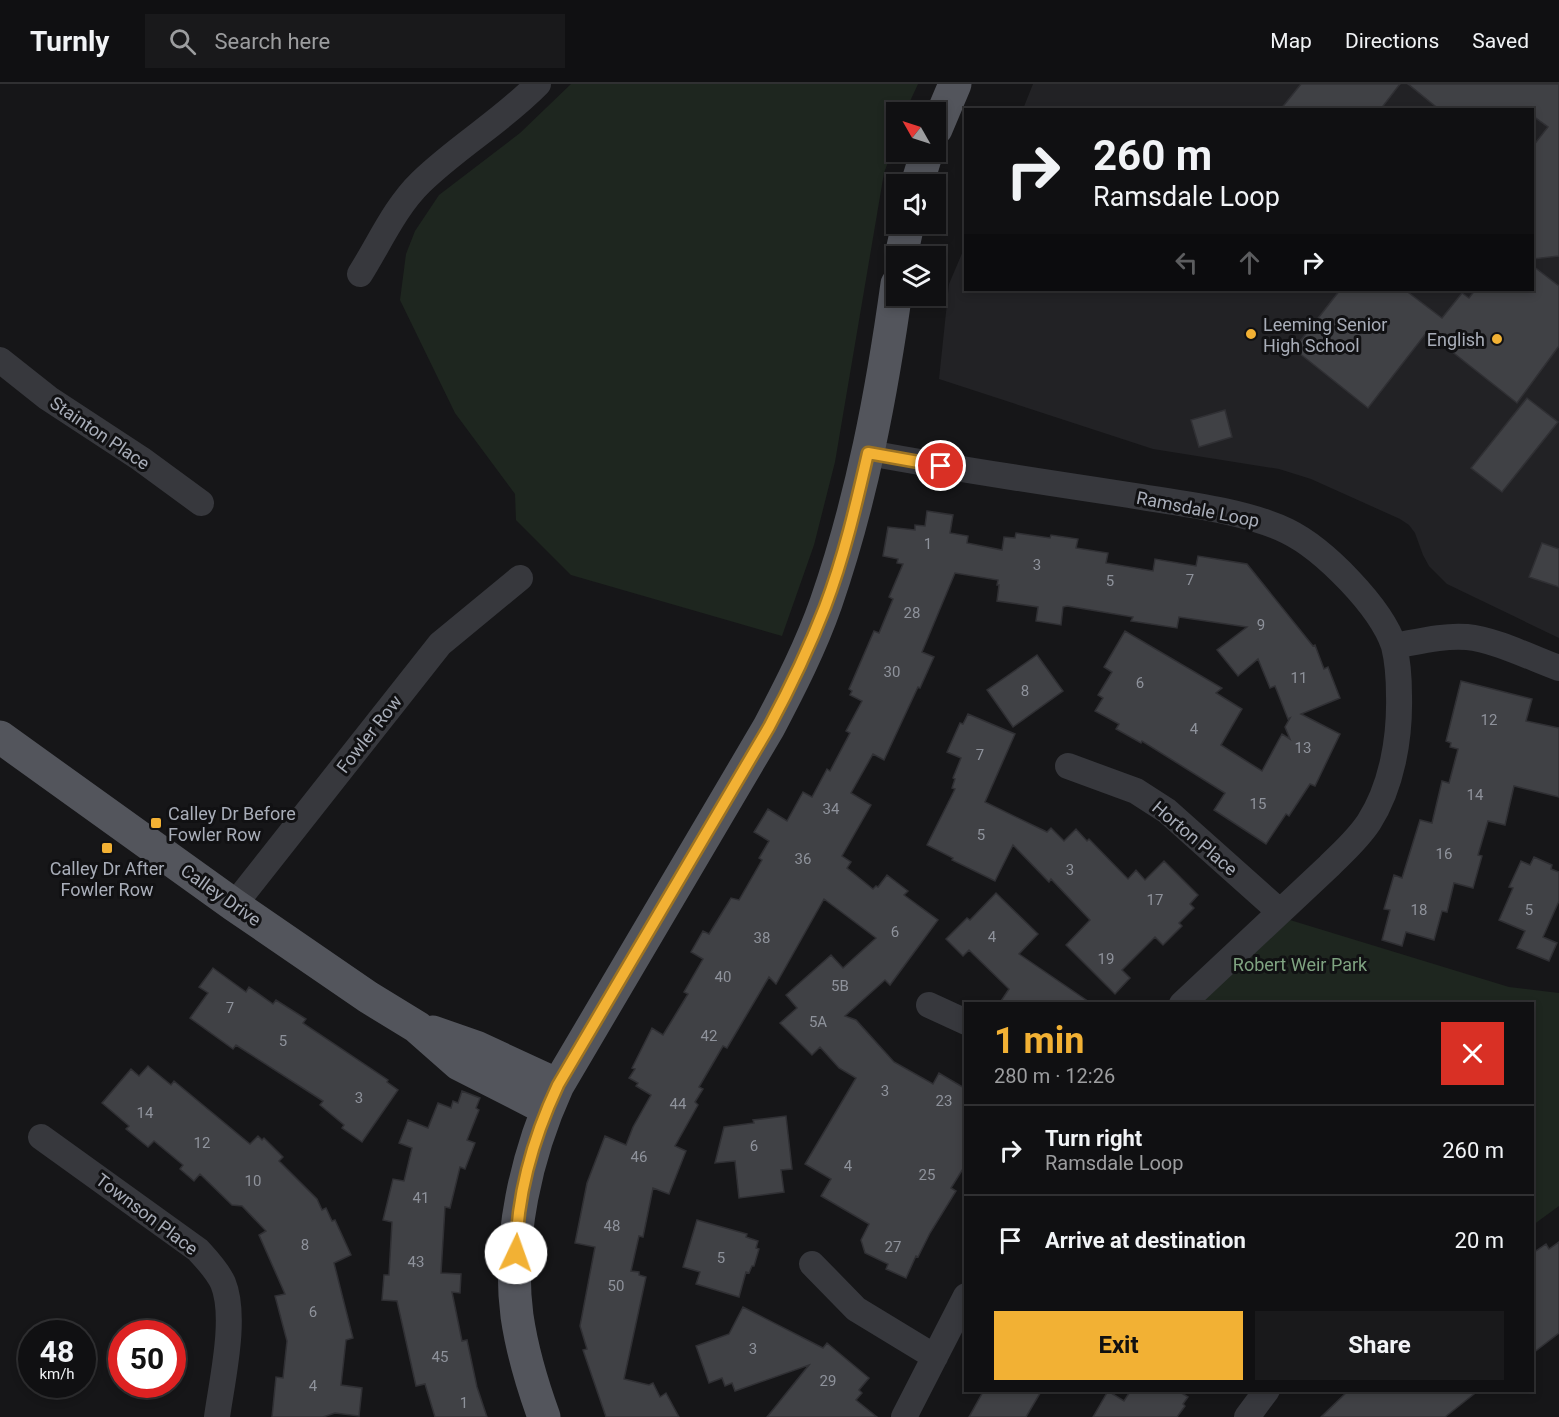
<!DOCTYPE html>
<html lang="en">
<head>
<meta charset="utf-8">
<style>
  body { margin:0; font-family:Roboto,sans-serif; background:#19191b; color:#f1f3f6; height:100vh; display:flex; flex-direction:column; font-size:22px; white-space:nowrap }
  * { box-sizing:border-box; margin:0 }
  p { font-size:20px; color:#9c9d9f }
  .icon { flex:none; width:33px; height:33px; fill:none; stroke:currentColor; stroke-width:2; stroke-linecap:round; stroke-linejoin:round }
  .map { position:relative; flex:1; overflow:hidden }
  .drawer { position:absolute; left:964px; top:918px; width:570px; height:390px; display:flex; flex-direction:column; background:#101012; border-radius:0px; box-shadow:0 3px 9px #0003,0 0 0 2px #303032 }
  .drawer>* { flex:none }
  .banner { position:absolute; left:964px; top:24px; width:570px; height:183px; border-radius:0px; box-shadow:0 3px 9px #0003,0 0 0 2px #303032; background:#101012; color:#f1f3f6; overflow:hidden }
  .needle { width:39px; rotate:309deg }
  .fabs { position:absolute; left:886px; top:18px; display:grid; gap:12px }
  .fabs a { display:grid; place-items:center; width:60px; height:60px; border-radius:0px; background:#101012; box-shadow:0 3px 9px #0003,0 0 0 2px #303032; font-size:30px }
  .speed { position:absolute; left:18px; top:1236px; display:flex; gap:12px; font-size:30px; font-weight:700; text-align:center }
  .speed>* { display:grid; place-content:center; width:78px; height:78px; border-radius:50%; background:#101012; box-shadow:0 3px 9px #0003,0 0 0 2px #303032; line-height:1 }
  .speed small { font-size:15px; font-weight:400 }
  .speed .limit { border:9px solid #d22; background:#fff; color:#111 }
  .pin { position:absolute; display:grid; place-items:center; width:51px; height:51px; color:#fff; margin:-26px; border:3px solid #fff; border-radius:50%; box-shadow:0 2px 6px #0007 }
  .me { position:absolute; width:66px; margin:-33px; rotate:3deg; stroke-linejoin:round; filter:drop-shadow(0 0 4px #0008) }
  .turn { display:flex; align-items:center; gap:21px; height:126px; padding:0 30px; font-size:27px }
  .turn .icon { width:78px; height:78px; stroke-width:2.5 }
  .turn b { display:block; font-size:42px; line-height:51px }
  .lanes { display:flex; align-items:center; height:57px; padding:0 30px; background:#0003; justify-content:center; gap:30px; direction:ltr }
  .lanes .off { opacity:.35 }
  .round { display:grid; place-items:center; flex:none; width:63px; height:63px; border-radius:0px; background:#19191b }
  .head { display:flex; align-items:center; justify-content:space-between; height:102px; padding:0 30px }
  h1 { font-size:36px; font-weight:700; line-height:45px; color:#f2b134 }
  .button { display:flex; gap:12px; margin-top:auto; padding:12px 30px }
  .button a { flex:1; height:69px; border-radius:0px; background:#f2b134; color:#111; font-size:24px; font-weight:700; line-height:69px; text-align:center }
  .button a+a { background:#19191b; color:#f1f3f6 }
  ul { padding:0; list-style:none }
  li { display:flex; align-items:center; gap:18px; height:90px; padding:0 30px; border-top:2px solid #303032 }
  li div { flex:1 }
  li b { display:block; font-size:22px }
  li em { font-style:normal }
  header { display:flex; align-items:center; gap:36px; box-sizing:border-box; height:84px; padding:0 30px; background:#101012; border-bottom:2px solid #303032 }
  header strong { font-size:28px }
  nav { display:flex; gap:33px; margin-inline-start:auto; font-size:21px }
  .search { width:420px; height:54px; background:#19191b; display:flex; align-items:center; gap:15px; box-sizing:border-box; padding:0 21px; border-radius:0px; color:#9c9d9f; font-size:22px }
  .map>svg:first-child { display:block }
  .built { fill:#222225 }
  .green { fill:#1e261f }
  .building { fill:#404145; stroke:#303034; stroke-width:1.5 }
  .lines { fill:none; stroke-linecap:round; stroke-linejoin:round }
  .minor { stroke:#37383d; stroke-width:26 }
  .major { stroke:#53555c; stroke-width:33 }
  .route-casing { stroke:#9d7322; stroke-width:15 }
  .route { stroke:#f2b134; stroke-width:10 }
  .poi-dot { fill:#f2b134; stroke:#111113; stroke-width:2 }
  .labels { text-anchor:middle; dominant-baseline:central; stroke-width:6; stroke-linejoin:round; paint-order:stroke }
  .number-label { font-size:15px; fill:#8e929b }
  .poi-label { font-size:18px; fill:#a8adb8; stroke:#111113; text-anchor:start }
  .street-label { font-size:18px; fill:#a8adb8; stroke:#111113 }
  .park-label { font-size:18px; fill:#7fa381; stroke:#111113 }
</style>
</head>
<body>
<header>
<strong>Turnly</strong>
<div class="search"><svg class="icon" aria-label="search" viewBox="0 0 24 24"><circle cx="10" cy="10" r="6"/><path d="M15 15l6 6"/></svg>Search here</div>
<nav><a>Map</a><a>Directions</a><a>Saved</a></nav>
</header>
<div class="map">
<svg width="1559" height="1333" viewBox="0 0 1559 1333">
  <rect width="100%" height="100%" fill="#161618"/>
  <path class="built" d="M1033,0H1559V554L1447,500L1429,482L1423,471L1415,449L1409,441L1400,435L1311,395L1279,385L1153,365L939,295L949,200L966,160V206H1533V26L1023,25Z"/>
  <path class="green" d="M571,0H918L905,28H897V52L884,89L835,378L814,461L782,552L571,491L516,436L515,410L455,329L400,216L406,170L415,147L439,111L520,49Z
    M1290,836L1509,903L1559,909V1122L1533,1141V920H1198Z"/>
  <path class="building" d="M1301,0H1400L1380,26H1280Z
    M1408,0H1559V172L1533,175V62L1548,43L1533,32V26H1440Z
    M1533,182L1559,202V262L1517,319L1427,248L1368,324L1294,265L1340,206H1405L1442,234L1462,209L1469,214L1475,206H1533Z
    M1527,314L1558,338L1502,408L1471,384Z
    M1225,326L1232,353L1199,363L1191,336Z
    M927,427L953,431L950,449L968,452L967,459L1002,466L1004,453L1015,454L1016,449L1050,454L1051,451L1078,455L1076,464L1108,469L1106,479L1153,487L1155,475L1196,482L1198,472L1247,480L1313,562L1315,561L1324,585L1328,583L1340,614L1301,630L1340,650L1315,702L1310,700L1289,732L1286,730L1266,760L1214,726L1225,709L1142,657L1141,659L1116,645L1119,640L1095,627L1103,614L1098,611L1112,588L1104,583L1125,547L1222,604L1216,609L1242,625L1221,661L1262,687L1282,650L1290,655L1285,643L1290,634L1288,635L1275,602L1270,604L1258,575L1238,592L1217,566L1247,543L1179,533L1177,544L1131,537L1133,533L1067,522L1063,523L1061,541L1036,537L1038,523L997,517L999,501H997L998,496L955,489L922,568L934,573L920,604L918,603L884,676L873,670L851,709L871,721L842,772L851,778L847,784L873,805L876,802L878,803L887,791L908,807L904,811L938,836L890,901L885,896L845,932L856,936L894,978L933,1000L939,989L966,1005V1080L951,1104L956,1107L930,1149L918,1173L916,1172L906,1194L886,1185L888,1180L865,1169L861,1156L869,1140L821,1112L831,1095L805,1080L856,994L839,984L820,963L812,971L780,939L797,924L786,911L831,871L843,884L876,854L824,815L776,900L769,893L727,964L723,962L699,1003L703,1005L695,1018L698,1021L675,1062L686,1067L669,1110L653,1104L643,1153L639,1152L631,1187L639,1188V1191L646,1193L624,1295L649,1301L653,1299L660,1313L666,1309L679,1333H606L583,1266L587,1265L580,1242L595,1163L575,1159L587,1099L605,1052L626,1061L633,1043L651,1011L636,1002L638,999L629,994L635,985L632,984L652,944L663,951L688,910L684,908L703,875L691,868L703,847L709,850L731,814L739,816L762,776L759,774L769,757L754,748L768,725L787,737L803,708L812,713L827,685L830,687L850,649L846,647L862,617L850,611L852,607L849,605L874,547L879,549L893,515L889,513L903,480L897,479L898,475L883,472L888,443L915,446V441L925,442Z
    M1542,459L1559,465V503L1529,493Z
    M1037,571L1063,607L1013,643L987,606Z
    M1461,597L1532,615L1526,637L1559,644V713L1514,702L1505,741L1488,737L1478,771L1482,772L1473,804L1454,799L1447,828L1442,827L1434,856L1406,848L1402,862L1382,856L1390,826L1384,825L1394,791L1402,794L1420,736L1432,739L1442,697L1449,699L1458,665L1450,663L1451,659L1446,657Z
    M968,630L1015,650L985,718L1047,748L1051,744L1064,757L1076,745L1087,757L1089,755L1128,795L1136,786L1145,796L1164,777L1198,811L1190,820L1194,824L1179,839L1182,842L1163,861L1155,853L1122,886L1130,894L1115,910L1066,861L1090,836L1051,795L1049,798L1013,761L995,797L952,776L953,774L927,761L955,705L952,704L955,695L953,694L961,674L947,668L960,639L963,640Z
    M1534,773L1552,781L1551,785L1559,788V817L1543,853L1557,859L1549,877L1517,864L1525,847L1499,836L1513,804L1509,803L1521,777L1530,781Z
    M996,809L1038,850L1019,870L1092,920H999L1009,905L969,866L963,872L946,855L967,834L970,836Z
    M213,884L246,908L249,903L273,920L276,916L306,935L303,939L388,996L387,998L398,1006L362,1058L342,1044L344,1041L320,1021L323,1017L236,961L233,965L190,934L208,909L199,903Z
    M148,982L171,1001L174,997L250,1060L258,1052L262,1056L264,1054L283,1073L279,1077L317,1115L322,1126L326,1124L332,1137L335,1136L351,1171L334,1179L353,1254L346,1256L341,1301L362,1304L359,1332L335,1329L323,1333H272L276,1293L283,1294L287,1257L275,1212L285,1210L259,1151L266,1147L242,1122L232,1121L200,1090L194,1097L180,1085L183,1081L154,1057L148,1063L126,1045L129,1042L102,1019L131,985L139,992Z
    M462,1007L480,1014L476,1024L479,1026L467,1056L475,1059L465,1085L460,1083L450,1124L445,1123L441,1189L461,1190L460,1209L452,1208L462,1257L467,1256L477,1303L487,1333H435L425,1300L416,1302L397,1217L382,1216L384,1191H389L392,1138L383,1136L393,1095L404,1097L412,1064L399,1059L408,1036L428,1044L438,1019L451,1024L453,1017L458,1019Z
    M786,1032L792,1085L781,1086L784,1108L739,1114L735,1077L715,1079L724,1043L754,1039L753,1036Z
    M697,1136L747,1150L746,1153L758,1157L756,1164L759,1165L754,1182H752L749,1189L746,1188L739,1213L696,1200L700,1188L683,1183Z
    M1559,1158V1249L1533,1269V1169L1546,1160L1549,1165Z
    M743,1223L823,1264L827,1259L869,1294L859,1306L862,1309L856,1316L877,1333H767L809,1281L735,1307L732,1299L725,1302L722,1294L709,1299L696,1262L729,1250Z
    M984,1306H1042L1026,1333H969Z
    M1131,1306H1177L1188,1313L1183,1320L1185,1322L1177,1333H1093L1108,1307L1124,1317Z
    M1349,1306H1479L1445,1333H1321Z"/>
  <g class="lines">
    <path class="minor" d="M360,190C379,160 395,123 421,98C458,62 502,37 538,0
      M0,276L48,314L141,375L201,419
      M869,369C955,385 1042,398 1129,411C1177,419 1244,426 1287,447C1324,465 1381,523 1394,562C1398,578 1399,596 1399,612C1400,654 1392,702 1369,738C1358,755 1343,768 1329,782L1182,920
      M1394,562C1417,558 1443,551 1467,553C1493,555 1534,575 1559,584
      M1068,682L1136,707L1167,727L1279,827
      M234,821L440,560L520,494
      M929,921L966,938
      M41,1053L198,1166C207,1176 217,1186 223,1199C237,1233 222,1296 217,1333
      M812,1180L856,1225L935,1273
      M904,1333L966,1212
      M1247,1333L1267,1306"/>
    <path class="major" d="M936,45L955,0
      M917,100L927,68
      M901,172L908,140
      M0,653L234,821L368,913L417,943L459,980L547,1025
      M433,948L476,963L558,1001
      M544,1333C532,1300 522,1266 517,1232C507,1155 526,1071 558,1001L769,643C790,603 811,562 826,519C862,415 882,308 897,200"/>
  </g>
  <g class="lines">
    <g class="route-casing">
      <path id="route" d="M516,1169C517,1111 533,1054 558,1001L769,643C790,604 809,564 825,523C844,473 856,421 868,369L941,382"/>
    </g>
    <use href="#route" class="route"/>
  </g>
  <g class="poi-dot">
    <circle cx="1251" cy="250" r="6"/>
    <circle cx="1497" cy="255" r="6"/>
    <rect x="150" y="733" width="12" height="12" rx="3"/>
    <rect x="101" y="758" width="12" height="12" rx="3"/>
  </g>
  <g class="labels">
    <g class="number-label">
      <text x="928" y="460">1</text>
      <text x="1037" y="481">3</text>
      <text x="1190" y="496">7</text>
      <text x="1110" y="497">5</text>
      <text x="912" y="529">28</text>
      <text x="1261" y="541">9</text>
      <text x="892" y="588">30</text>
      <text x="1299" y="594">11</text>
      <text x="1140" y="599">6</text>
      <text x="1025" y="607">8</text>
      <text x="1489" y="636">12</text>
      <text x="1194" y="645">4</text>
      <text x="1303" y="664">13</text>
      <text x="980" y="671">7</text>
      <text x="1475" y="711">14</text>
      <text x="1258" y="720">15</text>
      <text x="831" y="725">34</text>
      <text x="981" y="751">5</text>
      <text x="1444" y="770">16</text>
      <text x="803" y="775">36</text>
      <text x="1070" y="786">3</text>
      <text x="1155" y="816">17</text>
      <text x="1419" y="826">18</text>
      <text x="1529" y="826">5</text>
      <text x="895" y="848">6</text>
      <text x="992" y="853">4</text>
      <text x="762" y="854">38</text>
      <text x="1106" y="875">19</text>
      <text x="723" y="893">40</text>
      <text x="840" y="902">5B</text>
      <text x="230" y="924">7</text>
      <text x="818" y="938">5A</text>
      <text x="709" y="952">42</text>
      <text x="283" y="957">5</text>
      <text x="885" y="1007">3</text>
      <text x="359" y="1014">3</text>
      <text x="944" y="1017">23</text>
      <text x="678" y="1020">44</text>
      <text x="145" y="1029">14</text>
      <text x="202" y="1059">12</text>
      <text x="754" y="1062">6</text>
      <text x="639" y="1073">46</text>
      <text x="848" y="1082">4</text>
      <text x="927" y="1091">25</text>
      <text x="253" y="1097">10</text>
      <text x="421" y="1114">41</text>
      <text x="612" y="1142">48</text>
      <text x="305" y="1161">8</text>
      <text x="893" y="1163">27</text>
      <text x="721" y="1174">5</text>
      <text x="416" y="1178">43</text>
      <text x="616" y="1202">50</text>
      <text x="313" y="1228">6</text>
      <text x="753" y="1265">3</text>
      <text x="440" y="1273">45</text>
      <text x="828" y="1297">29</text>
      <text x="313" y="1302">4</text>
      <text x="464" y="1319">1</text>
    </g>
    <g class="poi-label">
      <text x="1263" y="240">Leeming Senior<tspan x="1263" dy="21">High School</tspan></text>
      <text x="1485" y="255" text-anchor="end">English</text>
      <text x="168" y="729">Calley Dr Before<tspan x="168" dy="21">Fowler Row</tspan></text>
      <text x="107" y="784" text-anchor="middle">Calley Dr After<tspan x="107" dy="21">Fowler Row</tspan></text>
    </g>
    <g class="street-label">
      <text transform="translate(100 349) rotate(34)">Stainton Place</text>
      <text transform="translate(1198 425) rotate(11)">Ramsdale Loop</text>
      <text transform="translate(369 650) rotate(-52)">Fowler Row</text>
      <text transform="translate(1195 754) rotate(40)">Horton Place</text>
      <text transform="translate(221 811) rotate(35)">Calley Drive</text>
      <text transform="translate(147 1130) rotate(37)">Townson Place</text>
    </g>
    <g class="park-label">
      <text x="1300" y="880">Robert Weir Park</text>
    </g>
  </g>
</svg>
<div class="fabs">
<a><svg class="needle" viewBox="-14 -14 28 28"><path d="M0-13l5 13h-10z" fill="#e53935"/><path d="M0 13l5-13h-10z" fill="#9c9d9f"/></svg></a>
<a><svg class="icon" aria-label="sound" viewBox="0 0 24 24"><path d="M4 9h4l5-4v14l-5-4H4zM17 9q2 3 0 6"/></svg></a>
<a><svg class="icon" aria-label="layers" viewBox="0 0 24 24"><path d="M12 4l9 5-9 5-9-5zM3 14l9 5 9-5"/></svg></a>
</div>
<div class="speed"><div>48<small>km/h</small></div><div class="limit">50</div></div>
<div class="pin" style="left:941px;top:382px;background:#d93025"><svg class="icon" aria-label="arrive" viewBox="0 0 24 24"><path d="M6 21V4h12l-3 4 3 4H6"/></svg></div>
<svg class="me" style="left:516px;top:1169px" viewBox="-20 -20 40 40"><circle r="19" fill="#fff"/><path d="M0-13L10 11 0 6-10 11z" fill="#f2b134"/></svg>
<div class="banner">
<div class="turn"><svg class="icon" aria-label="right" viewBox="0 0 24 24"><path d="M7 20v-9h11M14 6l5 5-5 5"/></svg><div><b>260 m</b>Ramsdale Loop</div></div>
<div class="lanes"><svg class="icon off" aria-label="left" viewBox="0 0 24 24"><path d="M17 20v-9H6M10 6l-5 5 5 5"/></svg><svg class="icon off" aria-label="ahead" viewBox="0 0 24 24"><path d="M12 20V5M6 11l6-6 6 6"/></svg><svg class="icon" aria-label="right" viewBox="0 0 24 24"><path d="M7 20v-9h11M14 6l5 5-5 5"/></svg></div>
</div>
<section class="drawer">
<div class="head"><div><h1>1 min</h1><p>280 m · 12:26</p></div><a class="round" style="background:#d93025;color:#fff"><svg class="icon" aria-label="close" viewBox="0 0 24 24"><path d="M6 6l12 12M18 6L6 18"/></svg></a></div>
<ul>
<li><svg class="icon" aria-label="right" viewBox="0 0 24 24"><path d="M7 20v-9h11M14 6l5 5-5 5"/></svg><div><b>Turn right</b><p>Ramsdale Loop</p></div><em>260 m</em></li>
<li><svg class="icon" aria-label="arrive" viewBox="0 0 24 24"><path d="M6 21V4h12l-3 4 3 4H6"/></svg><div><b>Arrive at destination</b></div><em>20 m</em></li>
</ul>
<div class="button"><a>Exit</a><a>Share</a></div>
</section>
</div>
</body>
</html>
